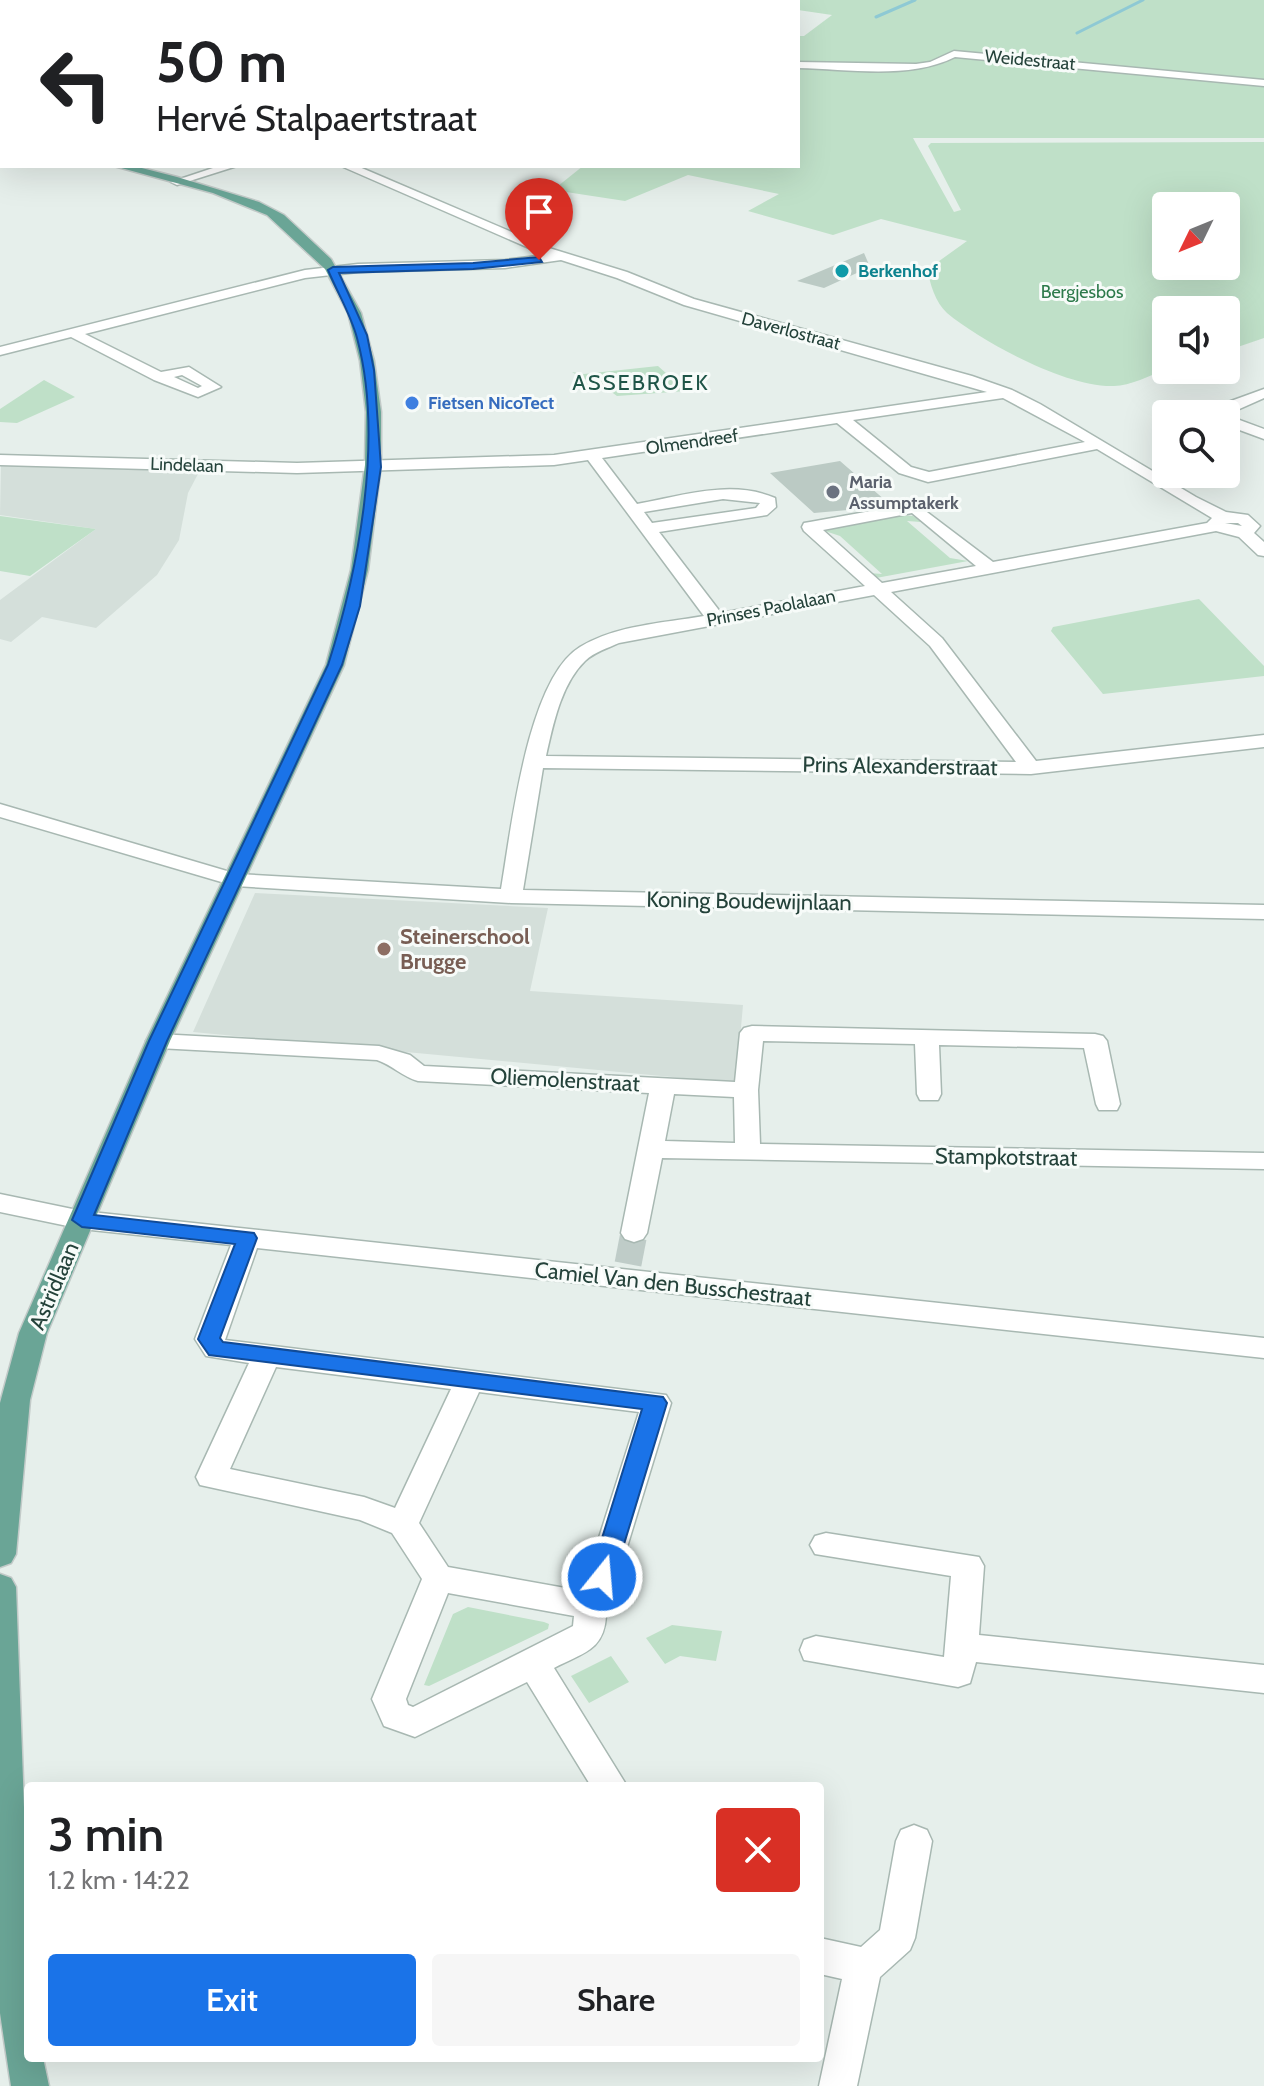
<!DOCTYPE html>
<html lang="en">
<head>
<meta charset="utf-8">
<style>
  body { margin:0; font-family:Cabin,sans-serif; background:#f6f6f6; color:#202124; height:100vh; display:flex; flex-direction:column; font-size:30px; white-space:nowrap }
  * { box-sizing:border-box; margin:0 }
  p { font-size:26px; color:#757577 }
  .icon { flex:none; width:44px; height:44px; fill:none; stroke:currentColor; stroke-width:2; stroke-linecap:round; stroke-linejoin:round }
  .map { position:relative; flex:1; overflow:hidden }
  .side { position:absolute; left:24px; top:1782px; width:800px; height:280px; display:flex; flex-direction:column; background:#fff; border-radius:8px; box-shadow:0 8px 32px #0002 }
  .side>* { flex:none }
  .top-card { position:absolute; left:0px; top:0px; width:800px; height:168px; box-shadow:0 8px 32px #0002; background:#fff; color:#202124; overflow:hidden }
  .needle { width:52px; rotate:227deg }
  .tools { position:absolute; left:1152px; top:192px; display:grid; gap:16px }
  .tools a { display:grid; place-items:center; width:88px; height:88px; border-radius:8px; background:#fff; box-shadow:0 8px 32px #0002; font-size:40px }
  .pin { position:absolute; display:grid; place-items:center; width:68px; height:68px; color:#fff; margin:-82px -34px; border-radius:50% 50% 50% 0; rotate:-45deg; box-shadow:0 0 8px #0007 }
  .pin .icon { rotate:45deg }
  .me { position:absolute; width:88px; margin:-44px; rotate:17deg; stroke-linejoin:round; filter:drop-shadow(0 0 6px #0008) }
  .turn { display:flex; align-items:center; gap:28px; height:168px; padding:0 24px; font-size:36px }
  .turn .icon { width:104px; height:104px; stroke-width:2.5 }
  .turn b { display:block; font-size:56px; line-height:68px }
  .round { display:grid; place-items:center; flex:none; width:84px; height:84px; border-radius:8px; background:#f6f6f6 }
  .overview { display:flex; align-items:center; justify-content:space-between; height:136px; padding:0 24px }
  h1 { font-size:48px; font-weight:600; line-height:60px }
  .button { display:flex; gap:16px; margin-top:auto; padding:16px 24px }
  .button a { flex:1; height:92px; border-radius:8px; background:#1a73e8; color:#fff; font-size:32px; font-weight:600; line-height:92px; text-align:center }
  .button a+a { background:#f6f6f6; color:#202124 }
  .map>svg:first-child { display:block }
  .built { fill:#d4dfda }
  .green { fill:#bfe0c8; fill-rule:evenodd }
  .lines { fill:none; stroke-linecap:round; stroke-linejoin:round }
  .stream { stroke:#8ec9d4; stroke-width:3 }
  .building { fill:#bbcac4 }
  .minor-tunnel { stroke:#bfccc8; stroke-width:27; stroke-dasharray:27 14; stroke-linecap:butt }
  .minor-casing { stroke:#a8b8b2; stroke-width:3 }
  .major-casing { stroke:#c2cac8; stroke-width:3 }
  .minor { fill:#fff; fill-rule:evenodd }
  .major { fill:#6aa596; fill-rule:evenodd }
  .route { fill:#1a73e8; stroke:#114b97; stroke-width:2 }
  .culture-dot { fill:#0f9aa8; stroke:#f7fbf9; stroke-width:3 }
  .shop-dot { fill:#3f7fe0; stroke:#f7fbf9; stroke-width:3 }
  .worship-dot { fill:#6b7280; stroke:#f7fbf9; stroke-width:3 }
  .education-dot { fill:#8d6e63; stroke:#f7fbf9; stroke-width:3 }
  .labels { text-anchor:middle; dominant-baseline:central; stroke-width:6; stroke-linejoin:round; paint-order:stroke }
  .far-street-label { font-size:18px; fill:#24423a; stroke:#f7fbf9 }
  .far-culture-label { font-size:18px; font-weight:bold; fill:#0d838f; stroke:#f7fbf9; text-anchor:start }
  .far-park-label { font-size:18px; fill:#2d7a4b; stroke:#f7fbf9 }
  .far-shop-label { font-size:18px; font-weight:bold; fill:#366cbe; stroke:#f7fbf9; text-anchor:start }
  .far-worship-label { font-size:18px; font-weight:bold; fill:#5b616d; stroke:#f7fbf9; text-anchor:start }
  .far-quarter-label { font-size:22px; letter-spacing:2px; fill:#1f5548; stroke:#f7fbf9 }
  .street-label { font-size:22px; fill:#24423a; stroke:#f7fbf9 }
  .education-label { font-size:22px; font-weight:bold; fill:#785e54; stroke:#f7fbf9; text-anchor:start }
</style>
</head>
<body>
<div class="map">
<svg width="1264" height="2086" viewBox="0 0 1264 2086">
  <rect width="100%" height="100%" fill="#e6efeb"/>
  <path class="built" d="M1,465L199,472L188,493L179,540L157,575L96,628L42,617L11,642L0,639V600L96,529L0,515Z
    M255,893L548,908L530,991L743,1005L736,1083L193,1032Z"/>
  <path class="green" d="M560,0H1264V82L940,54L1264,85V138H913L954,212L961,210L928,146L931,143L1264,142V338L1226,351V310H1166V370C1150,375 1130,386 1114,386C1067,388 982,342 947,313C936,303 929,283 928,269L967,241L881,219L833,235L748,211L779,194L688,175L625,201L553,190L583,166H798V36H804L832,15L798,10V2ZM1166,206H1226V266H1166Z
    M658,366L686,391L617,396C605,386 587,382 572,372L584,374Z
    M44,380L75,397L17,423L0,422V409Z
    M902,515L913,516L921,522L907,521L950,558L968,561L876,578L869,573L882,574L840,536L825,531L828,528Z
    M0,516L96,529L30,576L0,571Z
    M1199,599L1264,666V676L1103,694L1051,631L1053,627Z
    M468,1607L544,1622L549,1624L548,1629L429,1686L424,1685L453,1614Z
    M672,1625L722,1631L716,1661L680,1656L665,1664L646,1638Z
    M611,1656L629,1682L589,1703L571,1676Z"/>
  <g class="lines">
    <path class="stream" d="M876,17L915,0
      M1077,33L1143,0"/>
  </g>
  <path class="building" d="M864,253L870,267L824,288L797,281Z
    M840,461L886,501L848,510L814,513L770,473Z"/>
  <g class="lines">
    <path class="minor-tunnel" d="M628,1264L634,1233"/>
    <g class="minor-casing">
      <path id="minor" d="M61,0H85L59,2Z
        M222,0H232V2H222Z
        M409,0H427L407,2Z
        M488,0H498L487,2Z
        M551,0H568L570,2H553Z
        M0,47H2V53H0Z
        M954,51L1264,80V86L955,57C909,80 849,69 798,68V62L916,64L930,62Z
        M0,73H2V79H0Z
        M219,166H237L177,185L171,182Z
        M341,166H357L549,248L627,272L694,299L972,376L1012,390L1040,404L1196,497L1226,512L1248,515L1260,526L1254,533L1264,542V556L1258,555L1239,537L1216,531L891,592L942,638L1036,761L1264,735V747L1031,774L543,768L523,890L1264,905V919L511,903L235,886L0,817V804L237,874L501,889C511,831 527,679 580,647C616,625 664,623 704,616L588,460L554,465L297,473L0,465V455L297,463L554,455L987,392L684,305L617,278L561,260L505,268L358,272L305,278L85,334L161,372L189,367L221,387L198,397L154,380L71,337L0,355V347L305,270L358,264L505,260L545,255ZM182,375L202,386L198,388L174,377ZM1003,398L1085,442L929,472L911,467L853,420ZM837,423L899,473L928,482L1097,449L1212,518L1207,523L993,562L915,503L810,522L804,523L802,527L804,531L865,586L721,613L659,532L767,515L776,507L775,498C731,479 682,496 637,504L602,458ZM723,499L760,503L756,508L652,523L644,512ZM912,513L976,566L882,583L823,530ZM1225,523H1238L1242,526ZM874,595L930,646L1016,762L546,756C553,725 561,684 585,661C594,652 608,648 619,643Z
        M1264,389V398L1226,415L1212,414L1220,405Z
        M1226,415L1264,429V439L1226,425Z
        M752,1026L1095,1034L1103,1036L1107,1041L1120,1104L1117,1110H1099L1096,1104L1084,1048L939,1045L941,1094L938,1100H920L917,1094L915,1044L763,1041L758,1090L760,1144L1264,1153V1169L662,1158L647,1233L643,1239L634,1242L625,1239L621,1233L649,1093L418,1081C403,1077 392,1065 377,1060L158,1048L150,1046L146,1041L150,1036L158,1034L379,1046L410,1055L424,1066L735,1082L740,1033L744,1028ZM674,1094L734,1097L735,1143L665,1141Z
        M0,1194L82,1211L1264,1338V1358L257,1248L225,1340L666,1395L671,1403L606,1616C604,1651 582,1653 554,1668L627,1786H591L527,1682L415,1737L384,1726L372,1699L422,1579L392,1533L360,1520L200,1485L196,1477L249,1363L206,1356L195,1339L231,1245L82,1229L0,1212ZM276,1367L451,1389L395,1508L364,1497L230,1469ZM479,1392L639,1412L582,1591L448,1567L419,1523ZM448,1593L574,1616L573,1626L413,1707L408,1705L406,1699Z
        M826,1533L979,1557L984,1566L979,1635L1264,1665V1693L976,1662L970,1683L958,1687L804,1660L800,1650L804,1640L816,1636L944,1657L951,1576L815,1554L810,1545L815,1536Z
        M914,1825L927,1830L932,1841L915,1938L910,1950L880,1977L857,2086H819L842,1979L820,1974V1938L861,1947L880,1930L896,1841L901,1830Z"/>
    </g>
    <g class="major-casing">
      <path id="major" d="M0,0H11L13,2L2,3Z
        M0,81H2L0,95Z
        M0,118H2V127H0Z
        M114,166H134L177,177L259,202L284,215L331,259L361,313L374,361L381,412V465L368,570L344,665L170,1041L47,1333L30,1400L16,1554L11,1563L0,1567V1403L19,1333L146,1041L326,665L351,570L365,465L366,412L360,361L348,313L325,269L267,215L213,193Z
        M0,1574L11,1578L16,1587L28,1918V2058H43L49,2086H11L0,2013Z"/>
    </g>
    <use href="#minor" class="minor"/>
    <use href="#major" class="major"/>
  </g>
  <path class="route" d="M539,257L542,262L473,269L339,273L367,335L374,370L381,467L360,606L342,665L167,1041L94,1215L254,1233L257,1238L220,1338L223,1342L663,1397L667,1403L614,1577L611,1584L602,1587L594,1584L590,1577L642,1409L209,1355L198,1339L235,1244L82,1227L72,1220L149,1041L328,665C359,568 384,438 357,338C351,315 337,292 328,270L333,267L473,263Z"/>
  <circle class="culture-dot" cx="842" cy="271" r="8"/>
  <circle class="shop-dot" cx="412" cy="403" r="8"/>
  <circle class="worship-dot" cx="833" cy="492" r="8"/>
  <circle class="education-dot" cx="384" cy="949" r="8"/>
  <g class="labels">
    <g class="far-street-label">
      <text transform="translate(1030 60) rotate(5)">Weidestraat</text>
      <text transform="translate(791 331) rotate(15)">Daverlostraat</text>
      <text transform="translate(692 442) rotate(-8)">Olmendreef</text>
      <text transform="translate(187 465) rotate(2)">Lindelaan</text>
      <text transform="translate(771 608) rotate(-11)">Prinses Paolalaan</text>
    </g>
    <g class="far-culture-label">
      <text x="858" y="271">Berkenhof</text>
    </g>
    <g class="far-park-label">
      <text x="1082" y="292">Bergjesbos</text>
    </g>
    <g class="far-shop-label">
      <text x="428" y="403">Fietsen NicoTect</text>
    </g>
    <g class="far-worship-label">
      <text x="849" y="482">Maria<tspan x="849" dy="21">Assumptakerk</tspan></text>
    </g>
    <g class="far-quarter-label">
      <text x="641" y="382">ASSEBROEK</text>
    </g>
    <g class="street-label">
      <text transform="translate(900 766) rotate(1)">Prins Alexanderstraat</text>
      <text transform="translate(749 901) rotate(1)">Koning Boudewijnlaan</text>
      <text transform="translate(565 1080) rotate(3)">Oliemolenstraat</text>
      <text transform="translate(1006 1157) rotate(1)">Stampkotstraat</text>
      <text transform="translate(673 1284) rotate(6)">Camiel Van den Busschestraat</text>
      <text transform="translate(54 1286) rotate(-67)">Astridlaan</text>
    </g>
    <g class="education-label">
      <text x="400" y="936">Steinerschool<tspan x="400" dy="25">Brugge</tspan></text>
    </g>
  </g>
</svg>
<div class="tools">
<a><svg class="needle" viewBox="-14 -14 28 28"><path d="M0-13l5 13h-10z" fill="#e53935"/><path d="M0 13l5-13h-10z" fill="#757577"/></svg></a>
<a><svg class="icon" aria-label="sound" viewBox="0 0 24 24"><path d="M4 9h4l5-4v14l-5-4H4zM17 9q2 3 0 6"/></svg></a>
<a><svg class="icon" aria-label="search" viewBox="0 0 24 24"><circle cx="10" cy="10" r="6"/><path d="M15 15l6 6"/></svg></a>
</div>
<div class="pin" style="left:539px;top:260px;background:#d93025"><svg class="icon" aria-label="arrive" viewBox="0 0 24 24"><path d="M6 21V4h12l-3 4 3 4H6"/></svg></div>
<svg class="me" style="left:602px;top:1577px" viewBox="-20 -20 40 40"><circle r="17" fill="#1a73e8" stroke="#fff" stroke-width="3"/><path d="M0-11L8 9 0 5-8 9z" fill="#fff"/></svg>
<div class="top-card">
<div class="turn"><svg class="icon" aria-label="left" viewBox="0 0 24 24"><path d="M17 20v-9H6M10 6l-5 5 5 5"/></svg><div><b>50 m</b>Hervé Stalpaertstraat</div></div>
</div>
<section class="side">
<div class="overview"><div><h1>3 min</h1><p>1.2 km · 14:22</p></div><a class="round" style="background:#d93025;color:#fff"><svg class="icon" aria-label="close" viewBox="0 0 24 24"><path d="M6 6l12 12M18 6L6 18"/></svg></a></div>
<div class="button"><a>Exit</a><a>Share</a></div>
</section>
</div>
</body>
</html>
